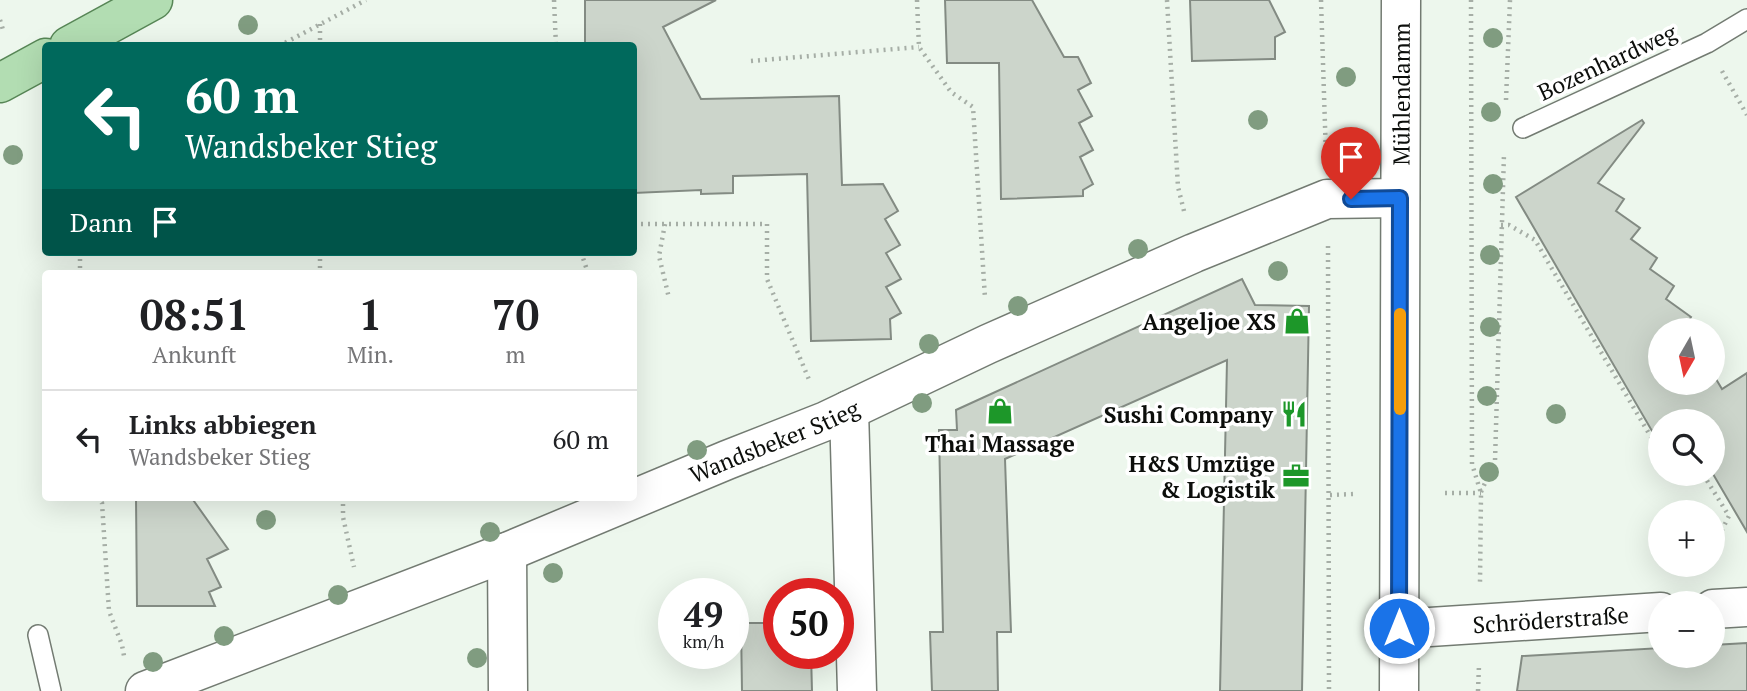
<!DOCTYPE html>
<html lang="de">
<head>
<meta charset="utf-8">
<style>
  body { margin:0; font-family:"PT Serif",serif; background:#f6f6f6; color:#202124; height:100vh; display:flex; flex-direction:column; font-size:26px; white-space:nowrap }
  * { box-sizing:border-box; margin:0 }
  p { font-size:23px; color:#757577 }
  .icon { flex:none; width:38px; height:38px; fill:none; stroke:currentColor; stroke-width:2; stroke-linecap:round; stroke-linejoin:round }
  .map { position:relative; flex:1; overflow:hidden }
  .panel { position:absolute; left:42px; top:270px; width:595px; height:231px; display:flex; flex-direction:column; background:#fff; border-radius:7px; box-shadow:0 7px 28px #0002 }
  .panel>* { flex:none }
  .guide { position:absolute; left:42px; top:42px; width:595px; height:214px; border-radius:7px; box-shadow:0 7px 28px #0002; background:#00695c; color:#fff; overflow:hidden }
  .needle { width:46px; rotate:189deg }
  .fabs { position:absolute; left:1648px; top:318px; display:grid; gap:14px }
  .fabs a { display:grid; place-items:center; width:77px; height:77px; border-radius:50%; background:#fff; box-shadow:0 7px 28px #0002; font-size:35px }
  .speed { position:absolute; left:658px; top:578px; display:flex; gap:14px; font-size:35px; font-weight:700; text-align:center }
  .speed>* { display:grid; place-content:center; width:91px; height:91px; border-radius:50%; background:#fff; box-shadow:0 7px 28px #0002; line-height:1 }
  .speed small { font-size:18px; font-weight:400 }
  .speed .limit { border:10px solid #d22; background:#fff; color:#111 }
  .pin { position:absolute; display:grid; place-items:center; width:60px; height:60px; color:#fff; margin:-72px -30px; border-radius:50% 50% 50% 0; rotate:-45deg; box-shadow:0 0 7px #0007 }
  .pin .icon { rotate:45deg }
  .me { position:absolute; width:77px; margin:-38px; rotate:0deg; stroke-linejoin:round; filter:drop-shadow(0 0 5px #0008) }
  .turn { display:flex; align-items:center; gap:24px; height:147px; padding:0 28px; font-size:32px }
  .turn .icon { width:91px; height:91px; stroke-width:2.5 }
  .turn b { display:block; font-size:49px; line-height:60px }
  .then { display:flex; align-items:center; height:66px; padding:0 28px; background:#0003; gap:14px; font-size:26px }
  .eta { display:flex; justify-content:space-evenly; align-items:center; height:119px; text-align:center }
  .eta b { font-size:42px; font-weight:800; line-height:49px }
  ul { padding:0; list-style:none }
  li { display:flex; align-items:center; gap:21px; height:98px; padding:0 28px; border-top:2px solid #e0e0e0 }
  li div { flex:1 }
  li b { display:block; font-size:26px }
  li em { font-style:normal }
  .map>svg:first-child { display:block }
  .building { fill:#ccd5cb; stroke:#838b83; stroke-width:2 }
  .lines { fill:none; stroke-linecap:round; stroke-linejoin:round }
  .lane-casing { stroke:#737b72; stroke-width:22 }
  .street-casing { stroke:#737b72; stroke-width:41 }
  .secondary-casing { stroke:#737b72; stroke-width:41 }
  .primary-casing { stroke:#578656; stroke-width:41 }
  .path { stroke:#a6aea6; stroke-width:4.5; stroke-dasharray:2 5; stroke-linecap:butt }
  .lane { stroke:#fff; stroke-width:19 }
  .street { stroke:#fff; stroke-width:38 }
  .secondary { stroke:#fff; stroke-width:38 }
  .primary { stroke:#b2ddb2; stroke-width:38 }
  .tree { fill:#809c80 }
  .route-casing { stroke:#114b97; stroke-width:18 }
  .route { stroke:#1a73e8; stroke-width:12 }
  .slow { stroke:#f59e0b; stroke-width:12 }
  .labels { text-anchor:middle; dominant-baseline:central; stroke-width:7; stroke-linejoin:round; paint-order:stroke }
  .street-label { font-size:23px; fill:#0c0e0b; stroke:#fff }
  .poi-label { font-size:23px; font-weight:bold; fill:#0c0e0b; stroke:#fff; text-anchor:end }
</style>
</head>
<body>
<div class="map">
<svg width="1747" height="691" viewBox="0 0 1747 691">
  <rect width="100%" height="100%" fill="#edf7ed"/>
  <path class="building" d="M585,0H716L663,27L701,99L839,96L842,185L883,184L898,211L885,219L900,245L886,253L901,279L886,287L901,313L890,319L891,339L811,341L807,174L733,176V193L701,194V190L634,193V46H585Z
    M945,0H1032L1064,57H1078L1091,83L1078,90L1092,116L1079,123L1093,150L1080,157L1093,184L1083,190V196L1001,199L999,63H947Z
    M1190,0H1269L1285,32L1275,37V59L1192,61Z
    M1642,120L1644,123L1598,183L1624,199L1616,211L1640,228L1631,239L1657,258L1650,269L1674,286L1666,299L1691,317L1685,327L1687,331H1661V383H1713V374L1722,389L1747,373V532L1713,474V422H1680L1677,417L1669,422H1661V426L1652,431L1516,197Z
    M1242,279L1255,305L1309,306L1302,691H1220L1227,360L1005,459L1011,632H997L998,691H932L930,632H943L939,430H957L956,410Z
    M136,497H191L228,549L207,559L221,587L209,592L215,606H137Z
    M741,623H779V653H811L812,691H742Z
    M1747,643V691H1517L1522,656L1661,648V656H1713V645Z"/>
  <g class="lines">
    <g class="lane-casing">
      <path id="lane" d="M1523,128L1707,43L1747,19
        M38,635L51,691"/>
    </g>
    <g class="street-casing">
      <g id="street">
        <path d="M849,410L857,691"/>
        <path d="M507,552L508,691"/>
        <path d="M1713,609L1747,607"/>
        <path id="s1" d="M1399,629L1661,612"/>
        <path id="s2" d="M145,691L507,552L727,460L826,421L988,344L1194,253L1327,199L1400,198"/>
      </g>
    </g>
    <g class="secondary-casing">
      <g id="secondary">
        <path id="s3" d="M1399,691L1401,0"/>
      </g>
    </g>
    <g class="primary-casing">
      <path id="primary" d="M69,46L153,0
        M0,83L46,58"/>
    </g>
    <path class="path" d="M554,0L556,46
      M917,0L919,47L951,92L973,107L985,298
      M1167,0L1178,187L1184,211
      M1321,0L1326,157
      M1471,0L1472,464L1481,493L1480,582
      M0,20L4,33
      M320,24V46
      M279,46L366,0
      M751,61L919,47
      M1722,71L1747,115
      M1506,100L1510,0
      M634,224H767V279L810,382
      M665,224L659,256L669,298
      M1501,225H1509L1535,240L1661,454
      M1328,246L1329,691
      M80,252V273
      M320,252V273
      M581,252L588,273
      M1695,474L1706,479L1729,516L1713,548
      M1481,492L1495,461L1504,154
      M1445,493H1481
      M1330,495L1354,494
      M97,497L102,503L109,611L122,645L124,656
      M343,497V517L354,567
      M1478,691L1479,665"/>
    <use href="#lane" class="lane"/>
    <use href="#street" class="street"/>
    <use href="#secondary" class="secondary"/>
    <use href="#primary" class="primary"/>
  </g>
  <g class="tree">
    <circle cx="248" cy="25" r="10"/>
    <circle cx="1493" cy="38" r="10"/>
    <circle cx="1346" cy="77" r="10"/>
    <circle cx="1491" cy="112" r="10"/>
    <circle cx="1258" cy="120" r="10"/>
    <circle cx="13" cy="155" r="10"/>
    <circle cx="1493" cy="184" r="10"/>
    <circle cx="1138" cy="249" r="10"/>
    <circle cx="1490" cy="255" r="10"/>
    <circle cx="1278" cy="271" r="10"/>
    <circle cx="1018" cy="306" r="10"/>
    <circle cx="1490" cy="327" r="10"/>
    <circle cx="929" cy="344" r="10"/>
    <circle cx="1487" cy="396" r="10"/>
    <circle cx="922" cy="403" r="10"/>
    <circle cx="1556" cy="414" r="10"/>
    <circle cx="697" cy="450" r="10"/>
    <circle cx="1489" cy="472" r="10"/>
    <circle cx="266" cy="520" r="10"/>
    <circle cx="490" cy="532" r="10"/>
    <circle cx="553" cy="573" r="10"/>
    <circle cx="338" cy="595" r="10"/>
    <circle cx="224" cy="636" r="10"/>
    <circle cx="477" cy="658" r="10"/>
    <circle cx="153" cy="662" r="10"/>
  </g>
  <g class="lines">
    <g class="route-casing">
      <path id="route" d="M1351,199L1400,198L1399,628"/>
    </g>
    <use href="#route" class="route"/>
    <path class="slow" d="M1400,314V409"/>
  </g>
  <defs>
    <g id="shop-bare" transform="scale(2.1)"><path d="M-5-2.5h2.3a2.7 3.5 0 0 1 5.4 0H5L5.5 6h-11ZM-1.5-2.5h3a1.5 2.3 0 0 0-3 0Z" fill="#1d9729" stroke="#fff" stroke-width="2.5" paint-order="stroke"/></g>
    <g id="restaurant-bare" transform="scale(2.1)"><path d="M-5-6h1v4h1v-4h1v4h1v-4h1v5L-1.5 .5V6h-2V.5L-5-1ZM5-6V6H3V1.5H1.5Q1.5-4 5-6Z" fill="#1d9729" stroke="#fff" stroke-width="2.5" paint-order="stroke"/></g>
    <g id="office-bare" transform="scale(2.1)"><path d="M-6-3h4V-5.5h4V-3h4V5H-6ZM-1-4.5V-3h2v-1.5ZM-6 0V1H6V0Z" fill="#1d9729" stroke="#fff" stroke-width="2.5" paint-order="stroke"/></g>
  </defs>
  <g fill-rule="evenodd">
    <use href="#shop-bare" x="1297" y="321"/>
    <use href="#shop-bare" x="1000" y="411"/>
    <use href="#restaurant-bare" x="1294" y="414"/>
    <use href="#office-bare" x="1296" y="476"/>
  </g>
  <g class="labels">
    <g class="street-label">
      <text transform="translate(1607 62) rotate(-25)">Bozenhardweg</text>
      <text stroke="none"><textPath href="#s3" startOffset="597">Mühlendamm</textPath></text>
      <text stroke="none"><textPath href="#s2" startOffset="677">Wandsbeker Stieg</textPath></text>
      <text stroke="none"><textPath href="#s1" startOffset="152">Schröderstraße</textPath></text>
    </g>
    <g class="poi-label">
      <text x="1276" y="321">Angeljoe XS</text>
      <text x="1273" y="414">Sushi Company</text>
      <text x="1000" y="443" text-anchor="middle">Thai Massage</text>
      <text x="1275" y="463">H&amp;S Umzüge<tspan x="1275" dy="26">&amp; Logistik</tspan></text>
    </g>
  </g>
</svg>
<div class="fabs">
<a><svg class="needle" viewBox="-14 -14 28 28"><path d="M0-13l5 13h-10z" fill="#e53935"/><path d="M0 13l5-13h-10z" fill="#757577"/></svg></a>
<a><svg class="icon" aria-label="search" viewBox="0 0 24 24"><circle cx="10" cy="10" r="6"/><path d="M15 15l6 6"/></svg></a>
<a>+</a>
<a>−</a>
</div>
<div class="speed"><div>49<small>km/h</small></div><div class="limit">50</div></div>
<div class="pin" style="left:1351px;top:199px;background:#d93025"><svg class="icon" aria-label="arrive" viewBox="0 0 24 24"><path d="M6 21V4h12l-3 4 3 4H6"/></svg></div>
<svg class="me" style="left:1399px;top:628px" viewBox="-20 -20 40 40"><circle r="17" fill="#1a73e8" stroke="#fff" stroke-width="3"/><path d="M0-11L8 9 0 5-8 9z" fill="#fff"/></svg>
<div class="guide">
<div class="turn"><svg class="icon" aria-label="left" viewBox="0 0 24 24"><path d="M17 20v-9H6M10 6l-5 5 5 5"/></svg><div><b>60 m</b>Wandsbeker Stieg</div></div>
<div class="then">Dann<svg class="icon" aria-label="arrive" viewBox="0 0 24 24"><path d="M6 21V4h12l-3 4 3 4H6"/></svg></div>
</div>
<section class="panel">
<div class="eta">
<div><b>08:51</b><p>Ankunft</p></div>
<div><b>1</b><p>Min.</p></div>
<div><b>70</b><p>m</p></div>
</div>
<ul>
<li><svg class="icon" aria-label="left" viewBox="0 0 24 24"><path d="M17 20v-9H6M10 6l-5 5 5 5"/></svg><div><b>Links abbiegen</b><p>Wandsbeker Stieg</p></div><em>60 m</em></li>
</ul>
</section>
</div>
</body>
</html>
